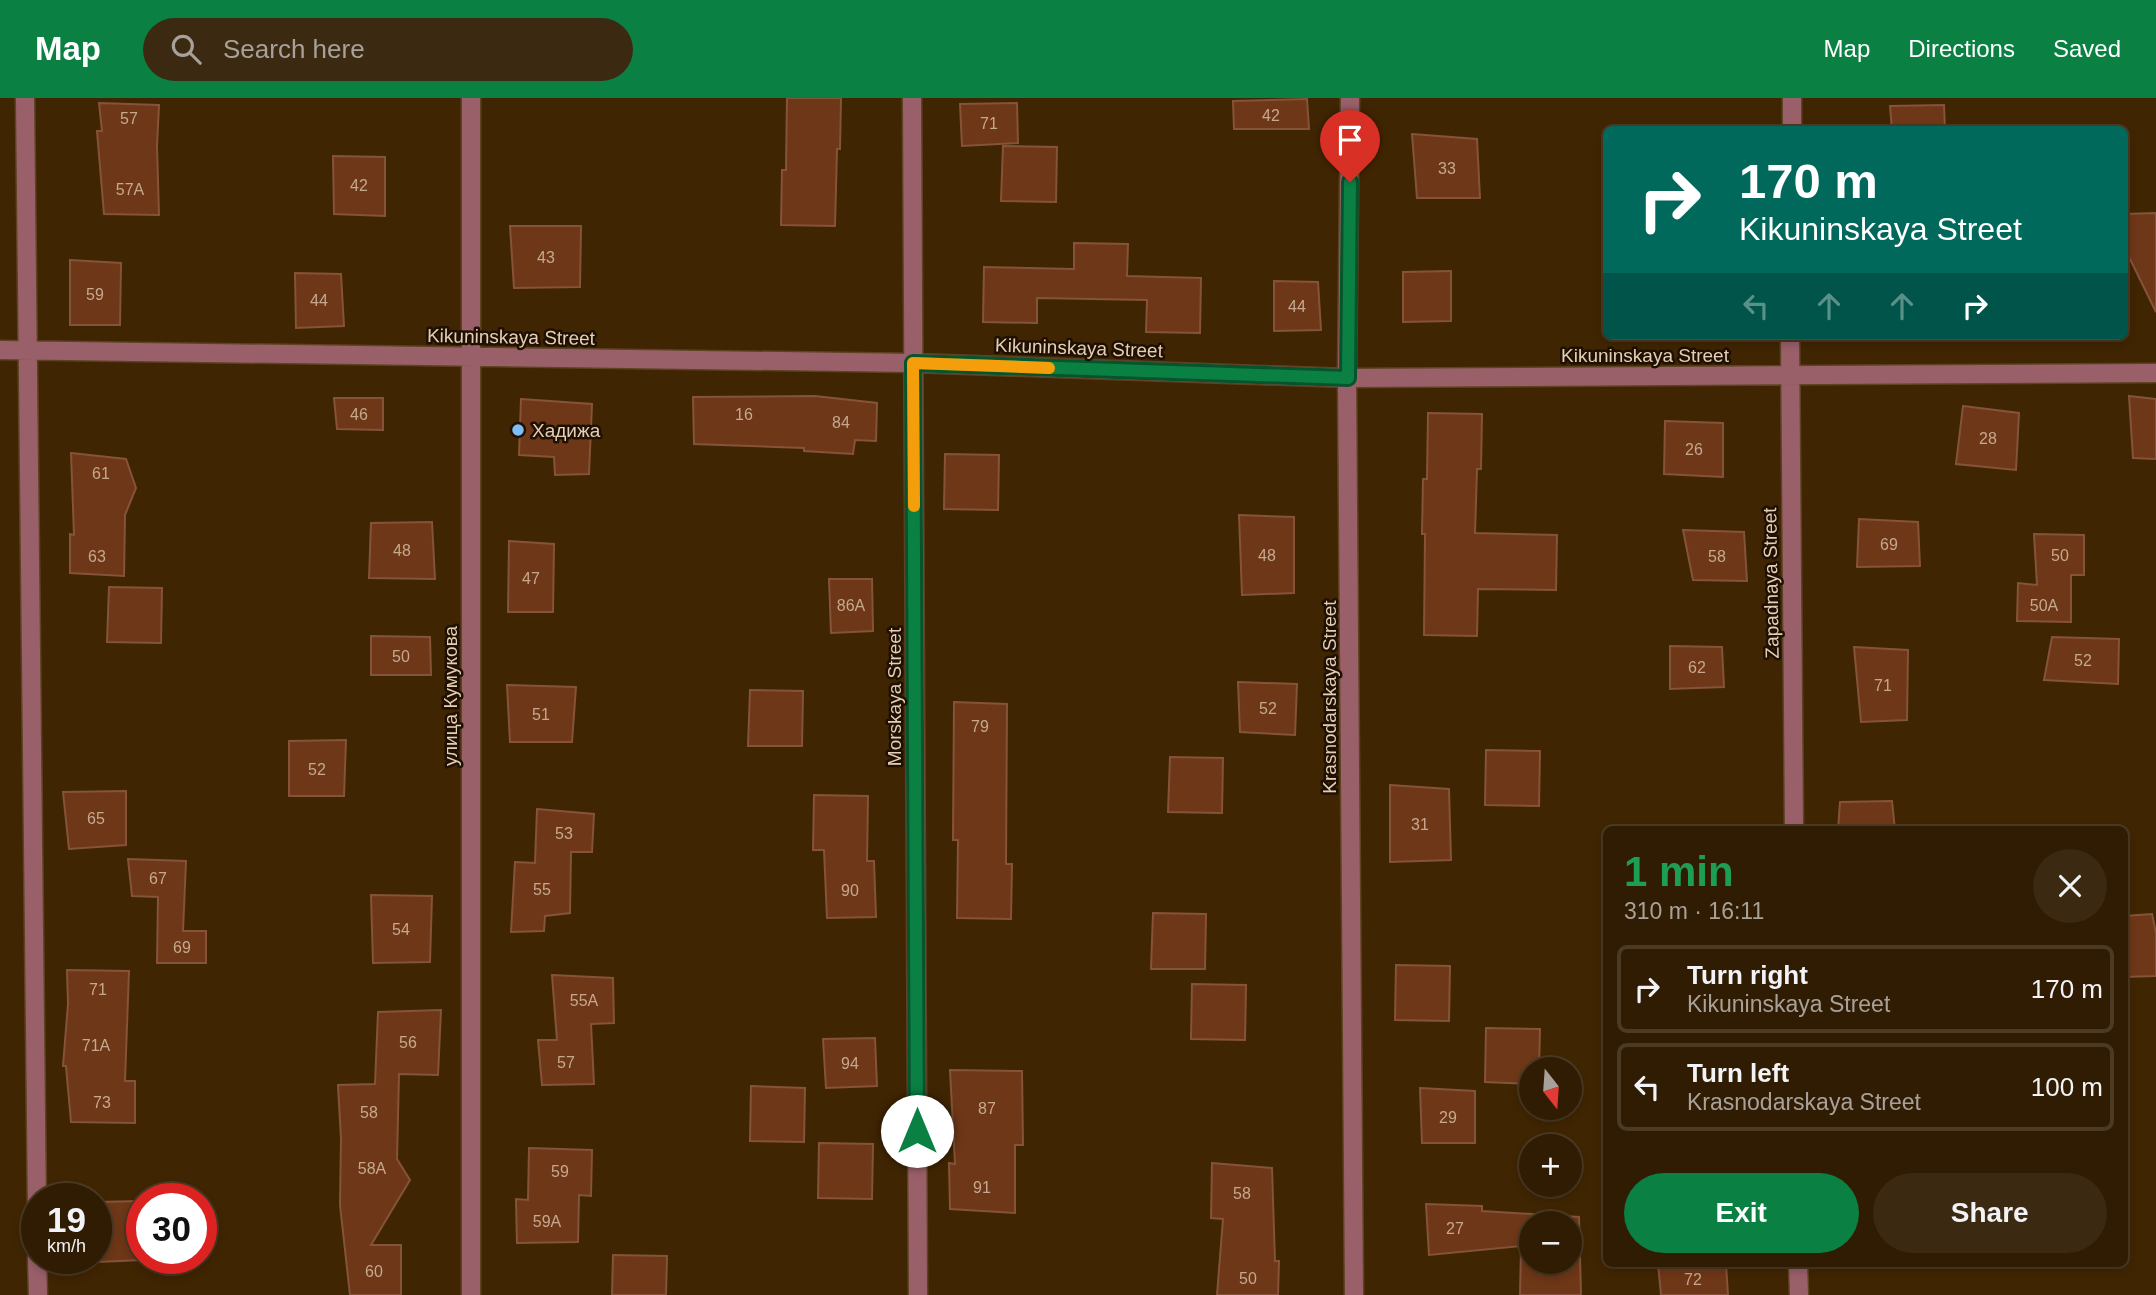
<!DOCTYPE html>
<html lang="en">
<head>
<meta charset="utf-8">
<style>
  body { margin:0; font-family:Arial,sans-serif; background:#3c2911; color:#f1f3f6; height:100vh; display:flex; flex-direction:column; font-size:26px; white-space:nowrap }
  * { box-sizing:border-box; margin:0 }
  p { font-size:23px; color:#a8a199 }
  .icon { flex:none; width:38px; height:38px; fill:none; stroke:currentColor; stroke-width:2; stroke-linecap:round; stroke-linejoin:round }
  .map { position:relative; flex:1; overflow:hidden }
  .sheet { position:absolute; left:1603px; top:728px; width:525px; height:441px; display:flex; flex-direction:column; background:#301c02; border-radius:10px; box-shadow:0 4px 10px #0003,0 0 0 2px #4b3a24 }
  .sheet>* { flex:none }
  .guide { position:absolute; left:1603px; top:28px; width:525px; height:214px; border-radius:10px; box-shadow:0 4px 10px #0003,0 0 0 2px #4b3a24; background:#00695c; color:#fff; overflow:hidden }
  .needle { width:46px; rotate:163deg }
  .buttons { position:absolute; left:1519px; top:959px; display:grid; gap:14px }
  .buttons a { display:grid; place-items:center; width:63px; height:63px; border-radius:50%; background:#301c02; box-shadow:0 4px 10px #0003,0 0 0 2px #4b3a24; font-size:35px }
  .speed { position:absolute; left:21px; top:1085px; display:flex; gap:14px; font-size:35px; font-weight:700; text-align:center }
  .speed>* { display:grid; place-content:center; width:91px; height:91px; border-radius:50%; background:#301c02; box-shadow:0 4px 10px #0003,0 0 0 2px #4b3a24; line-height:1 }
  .speed small { font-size:18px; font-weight:400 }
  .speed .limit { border:10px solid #d22; background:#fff; color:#111 }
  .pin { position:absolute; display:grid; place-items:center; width:60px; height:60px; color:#fff; margin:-72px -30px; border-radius:50% 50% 50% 0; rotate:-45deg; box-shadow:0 0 7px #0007 }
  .pin .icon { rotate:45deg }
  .me { position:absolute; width:77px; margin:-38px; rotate:0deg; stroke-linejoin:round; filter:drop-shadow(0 0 5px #0008) }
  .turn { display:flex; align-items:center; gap:24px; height:147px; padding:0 21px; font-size:32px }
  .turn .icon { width:91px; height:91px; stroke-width:2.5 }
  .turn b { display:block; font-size:49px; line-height:60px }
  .lanes { display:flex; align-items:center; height:66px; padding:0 21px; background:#0003; justify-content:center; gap:35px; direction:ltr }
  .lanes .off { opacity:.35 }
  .round { display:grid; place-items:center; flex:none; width:74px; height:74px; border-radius:37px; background:#3c2911 }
  .headline { display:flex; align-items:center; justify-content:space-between; height:119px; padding:0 21px }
  h1 { font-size:42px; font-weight:800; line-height:52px; color:#1e9e55 }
  .button { display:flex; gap:14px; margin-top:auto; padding:14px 21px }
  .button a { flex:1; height:80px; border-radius:42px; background:#0b8043; color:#fff; font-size:28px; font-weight:800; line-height:80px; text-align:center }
  .button a+a { background:#3c2911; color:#f1f3f6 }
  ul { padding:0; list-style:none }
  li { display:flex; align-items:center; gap:21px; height:88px; margin:0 14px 10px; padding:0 7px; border:4px solid #4b3a24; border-radius:10px }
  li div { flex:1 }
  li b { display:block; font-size:26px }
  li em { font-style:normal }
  header { display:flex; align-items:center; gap:42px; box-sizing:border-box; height:98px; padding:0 35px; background:#0b8043; color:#fff }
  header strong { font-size:33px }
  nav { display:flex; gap:38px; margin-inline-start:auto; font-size:24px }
  .search { width:490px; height:63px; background:#3c2911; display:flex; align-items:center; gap:18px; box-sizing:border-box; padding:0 24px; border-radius:38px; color:#a8a199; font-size:26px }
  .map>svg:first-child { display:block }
  .building { fill:#6e3717; stroke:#855339; stroke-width:2; fill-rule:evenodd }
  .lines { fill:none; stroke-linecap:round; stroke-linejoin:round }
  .minor-casing { stroke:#5d4323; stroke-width:21 }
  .minor { stroke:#9a606a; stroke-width:18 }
  .route-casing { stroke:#07532c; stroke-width:18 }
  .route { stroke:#0b8043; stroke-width:12 }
  .slow { stroke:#f59e0b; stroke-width:12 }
  .poi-dot { fill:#7ebdf9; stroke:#1f1001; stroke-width:2.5 }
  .labels { text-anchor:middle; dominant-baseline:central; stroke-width:5; stroke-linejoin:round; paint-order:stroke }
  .number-label { font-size:16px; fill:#c6a88f }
  .street-label { font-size:19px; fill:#e3ceb7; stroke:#1f1001 }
  .poi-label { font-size:19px; fill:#e3ceb7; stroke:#1f1001; text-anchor:start }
</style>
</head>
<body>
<header>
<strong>Map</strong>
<div class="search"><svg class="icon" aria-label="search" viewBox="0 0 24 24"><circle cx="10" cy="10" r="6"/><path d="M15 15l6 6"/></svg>Search here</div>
<nav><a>Map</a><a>Directions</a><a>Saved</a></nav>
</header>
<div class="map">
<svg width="2156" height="1197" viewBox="0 0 2156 1197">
  <rect width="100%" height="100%" fill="#402502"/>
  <path class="building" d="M787,0H841L840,51H837L835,128L781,127L782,72H786Z
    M1307,1L1309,31H1234L1233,3Z
    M99,5L159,7L157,48L159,117L104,116L97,33H102Z
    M1017,5L1018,45L962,48L960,6Z
    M1944,7L1945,32H1892L1890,8Z
    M1412,36L1477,41L1480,100H1417Z
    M1003,48L1057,49L1056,104L1001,103Z
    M333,58L385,59V118L334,116Z
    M2156,115V214L2129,159L2124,160V116Z
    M510,128H581L580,189L514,190Z
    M1074,145L1128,146L1127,178L1201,180L1200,235L1146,234L1147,202L1037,200V225L983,224L984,169L1074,171Z
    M70,162L121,165L120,227H70Z
    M1451,173V223L1403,224V174Z
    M295,175L341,176L344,228L296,230Z
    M1274,183L1318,184L1321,232L1274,233Z
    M815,298L877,305L876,343L855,342L853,356L804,353V350L694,346L693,299Z
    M2129,298L2156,301V361L2133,360Z
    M334,300H383V332L337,331Z
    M521,301L592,306L589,376L555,377L554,359L519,357Z
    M1963,308L2019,315L2016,372L1956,366Z
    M1428,315L1482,316L1481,371H1477L1475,435L1557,437L1556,492L1478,491L1477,538L1424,537L1425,436H1422L1423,381H1427Z
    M1665,323L1723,325V379L1664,376Z
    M71,355L126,361L136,390L125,417L124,478L70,475V436L74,437Z
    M945,356L999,357L998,412L944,411Z
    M1239,417L1294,419V495L1242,497Z
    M1859,421L1918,424L1920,468L1857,469Z
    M432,424L435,481L369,480L371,425Z
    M1683,432L1744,434L1747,483L1693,482Z
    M2034,436L2084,437V477H2071V524L2017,523L2018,485L2037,487Z
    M509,443L554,446L553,514H508Z
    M829,481H872L873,533L831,535Z
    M109,489L162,490L161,545L107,544Z
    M371,538L430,539L431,577H371Z
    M2052,539L2119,541L2118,586L2044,582Z
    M1670,548L1722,549L1724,589L1670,591Z
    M1854,549L1908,552L1907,622L1861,624Z
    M1238,584L1297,586L1295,637L1240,634Z
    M507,587L576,589L572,644H510Z
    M750,592L803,593L802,648H748Z
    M954,604L1007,606L1006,766H1012L1011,821L957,820L958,742H953Z
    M346,642L344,698H289V643Z
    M1486,652L1540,653L1539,708L1485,707Z
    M1170,659L1223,660L1222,715L1168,714Z
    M1390,687L1449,691L1451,762L1390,764Z
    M126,693V747L69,751L63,694Z
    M814,697L868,698L867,763H874L876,819L827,820L824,752H813Z
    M1892,703L1895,732H1838L1840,704Z
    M537,711L594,716L592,754H571L570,815L545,818L544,833L511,834L515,764L535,765Z
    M128,761L186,763L183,833H206V865H157L158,799L132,798Z
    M371,797L432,798L430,864L373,865Z
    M1153,815L1206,816L1205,871H1151Z
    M2152,816L2156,835V878L2124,879V818Z
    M1396,867L1450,868L1449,923L1395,922Z
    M67,872L129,873L125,983H135V1025L71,1024L66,968H63L68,906Z
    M552,877L613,880L614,925L591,926L594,986L542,987L538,942H557Z
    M1192,886L1246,887L1245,942L1191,941Z
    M441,912L438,977L399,976L397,1061L410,1082L371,1147H401V1197H350L340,1107L341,1041L338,987L375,986L378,914Z
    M1486,930L1540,931L1539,971H1531V986L1485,984Z
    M875,940L877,988L826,990L823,941Z
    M950,972L1022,973L1023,1047H1015V1115L950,1111L949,1065L955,1066Z
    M751,988L805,990L804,1044L750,1043Z
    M1420,990L1475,993V1045H1422Z
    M819,1045L873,1046L872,1101L818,1100Z
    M529,1050L592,1052L591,1098L579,1097L578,1144L517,1145L516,1101L528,1102Z
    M1212,1065L1272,1070L1275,1163H1279L1278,1197H1217L1223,1121L1211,1120Z
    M142,1103V1162L98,1164L96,1104Z
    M1426,1106L1482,1108V1113L1579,1119L1581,1197H1520L1521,1148L1429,1157ZM1531,1125H1570V1164H1531Z
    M613,1157L667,1158L666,1197H612Z
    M1658,1166H1726L1728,1197H1661Z"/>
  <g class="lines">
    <g class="minor-casing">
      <path id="minor" d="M25,0L37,1114
        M912,0L918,1197
        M1350,0L1347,280L1354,1197
        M1792,32V0
        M1790,238L1794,732
        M0,252L913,265L1347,280L2156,275
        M37,1160L38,1197
        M1798,1166L1799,1197
        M471,1197V0"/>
    </g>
    <use href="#minor" class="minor"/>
  </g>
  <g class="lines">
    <g class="route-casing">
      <path id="route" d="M917,1033L913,265L1348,280L1350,84"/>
    </g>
    <use href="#route" class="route"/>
    <path class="slow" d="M914,408L913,265L1049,270"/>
  </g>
  <circle class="poi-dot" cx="518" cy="332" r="7"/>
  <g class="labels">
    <g class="number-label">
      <text x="1271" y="17">42</text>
      <text x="129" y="20">57</text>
      <text x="989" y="25">71</text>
      <text x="1447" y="70">33</text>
      <text x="359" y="87">42</text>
      <text x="130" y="91">57А</text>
      <text x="546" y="159">43</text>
      <text x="95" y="196">59</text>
      <text x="319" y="202">44</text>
      <text x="1297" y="208">44</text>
      <text x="359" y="316">46</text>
      <text x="744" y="316">16</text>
      <text x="841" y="324">84</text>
      <text x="1988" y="340">28</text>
      <text x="1694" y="351">26</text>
      <text x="101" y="375">61</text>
      <text x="1889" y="446">69</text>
      <text x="402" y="452">48</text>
      <text x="1267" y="457">48</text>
      <text x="2060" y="457">50</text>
      <text x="97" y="458">63</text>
      <text x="1717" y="458">58</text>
      <text x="531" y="480">47</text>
      <text x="851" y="507">86А</text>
      <text x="2044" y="507">50А</text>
      <text x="401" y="558">50</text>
      <text x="2083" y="562">52</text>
      <text x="1697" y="569">62</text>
      <text x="1883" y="587">71</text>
      <text x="1268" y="610">52</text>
      <text x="541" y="616">51</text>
      <text x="980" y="628">79</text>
      <text x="317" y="671">52</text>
      <text x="96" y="720">65</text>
      <text x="1420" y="726">31</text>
      <text x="564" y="735">53</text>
      <text x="158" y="780">67</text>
      <text x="542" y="791">55</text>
      <text x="850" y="792">90</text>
      <text x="401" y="831">54</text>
      <text x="182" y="849">69</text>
      <text x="98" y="891">71</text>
      <text x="584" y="902">55А</text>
      <text x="408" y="944">56</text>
      <text x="96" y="947">71А</text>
      <text x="566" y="964">57</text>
      <text x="850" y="965">94</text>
      <text x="102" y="1004">73</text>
      <text x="987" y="1010">87</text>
      <text x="369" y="1014">58</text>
      <text x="1448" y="1019">29</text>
      <text x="372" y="1070">58А</text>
      <text x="560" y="1073">59</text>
      <text x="982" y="1089">91</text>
      <text x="1242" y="1095">58</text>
      <text x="547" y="1123">59А</text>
      <text x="1455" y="1130">27</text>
      <text x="374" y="1173">60</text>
      <text x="1248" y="1180">50</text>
      <text x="1693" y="1181">72</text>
    </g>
    <g class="street-label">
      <text transform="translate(511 239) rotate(1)">Kikuninskaya Street</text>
      <text transform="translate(1079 250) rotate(2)">Kikuninskaya Street</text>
      <text x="1645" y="257">Kikuninskaya Street</text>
      <text transform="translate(1771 485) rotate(-91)">Zapadnaya Street</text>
      <text transform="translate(450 598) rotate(-90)">улица Кумукова</text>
      <text transform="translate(894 599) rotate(-90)">Morskaya Street</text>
      <text transform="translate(1329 599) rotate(-90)">Krasnodarskaya Street</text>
    </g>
    <g class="poi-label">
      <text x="532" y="332">Хадижа</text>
    </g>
  </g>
</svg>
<div class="buttons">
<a><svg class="needle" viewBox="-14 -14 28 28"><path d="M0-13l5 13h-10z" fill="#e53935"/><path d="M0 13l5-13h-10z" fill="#a8a199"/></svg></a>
<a>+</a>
<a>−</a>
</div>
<div class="speed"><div>19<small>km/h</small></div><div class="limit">30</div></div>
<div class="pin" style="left:1350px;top:84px;background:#d93025"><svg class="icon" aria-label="arrive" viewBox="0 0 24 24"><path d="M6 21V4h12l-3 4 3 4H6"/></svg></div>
<svg class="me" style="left:917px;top:1033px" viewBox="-20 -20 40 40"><circle r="19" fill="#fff"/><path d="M0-13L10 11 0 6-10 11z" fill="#0b8043"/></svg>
<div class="guide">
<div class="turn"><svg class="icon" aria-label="right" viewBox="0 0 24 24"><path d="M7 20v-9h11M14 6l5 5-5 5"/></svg><div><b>170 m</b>Kikuninskaya Street</div></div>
<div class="lanes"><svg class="icon off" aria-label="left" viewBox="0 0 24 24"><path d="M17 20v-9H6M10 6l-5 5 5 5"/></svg><svg class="icon off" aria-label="ahead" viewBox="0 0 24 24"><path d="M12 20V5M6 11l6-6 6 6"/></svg><svg class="icon off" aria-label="ahead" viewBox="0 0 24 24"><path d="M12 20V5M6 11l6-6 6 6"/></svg><svg class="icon" aria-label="right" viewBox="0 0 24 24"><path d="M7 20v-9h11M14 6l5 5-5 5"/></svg></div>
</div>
<section class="sheet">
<div class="headline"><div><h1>1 min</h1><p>310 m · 16:11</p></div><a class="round"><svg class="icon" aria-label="close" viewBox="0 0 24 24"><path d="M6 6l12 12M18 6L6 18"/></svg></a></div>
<ul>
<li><svg class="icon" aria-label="right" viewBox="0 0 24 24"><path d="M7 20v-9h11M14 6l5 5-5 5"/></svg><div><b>Turn right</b><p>Kikuninskaya Street</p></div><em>170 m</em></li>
<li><svg class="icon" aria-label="left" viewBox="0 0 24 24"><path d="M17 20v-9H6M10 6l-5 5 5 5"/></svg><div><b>Turn left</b><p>Krasnodarskaya Street</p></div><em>100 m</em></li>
</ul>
<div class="button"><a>Exit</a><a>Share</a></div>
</section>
</div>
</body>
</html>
